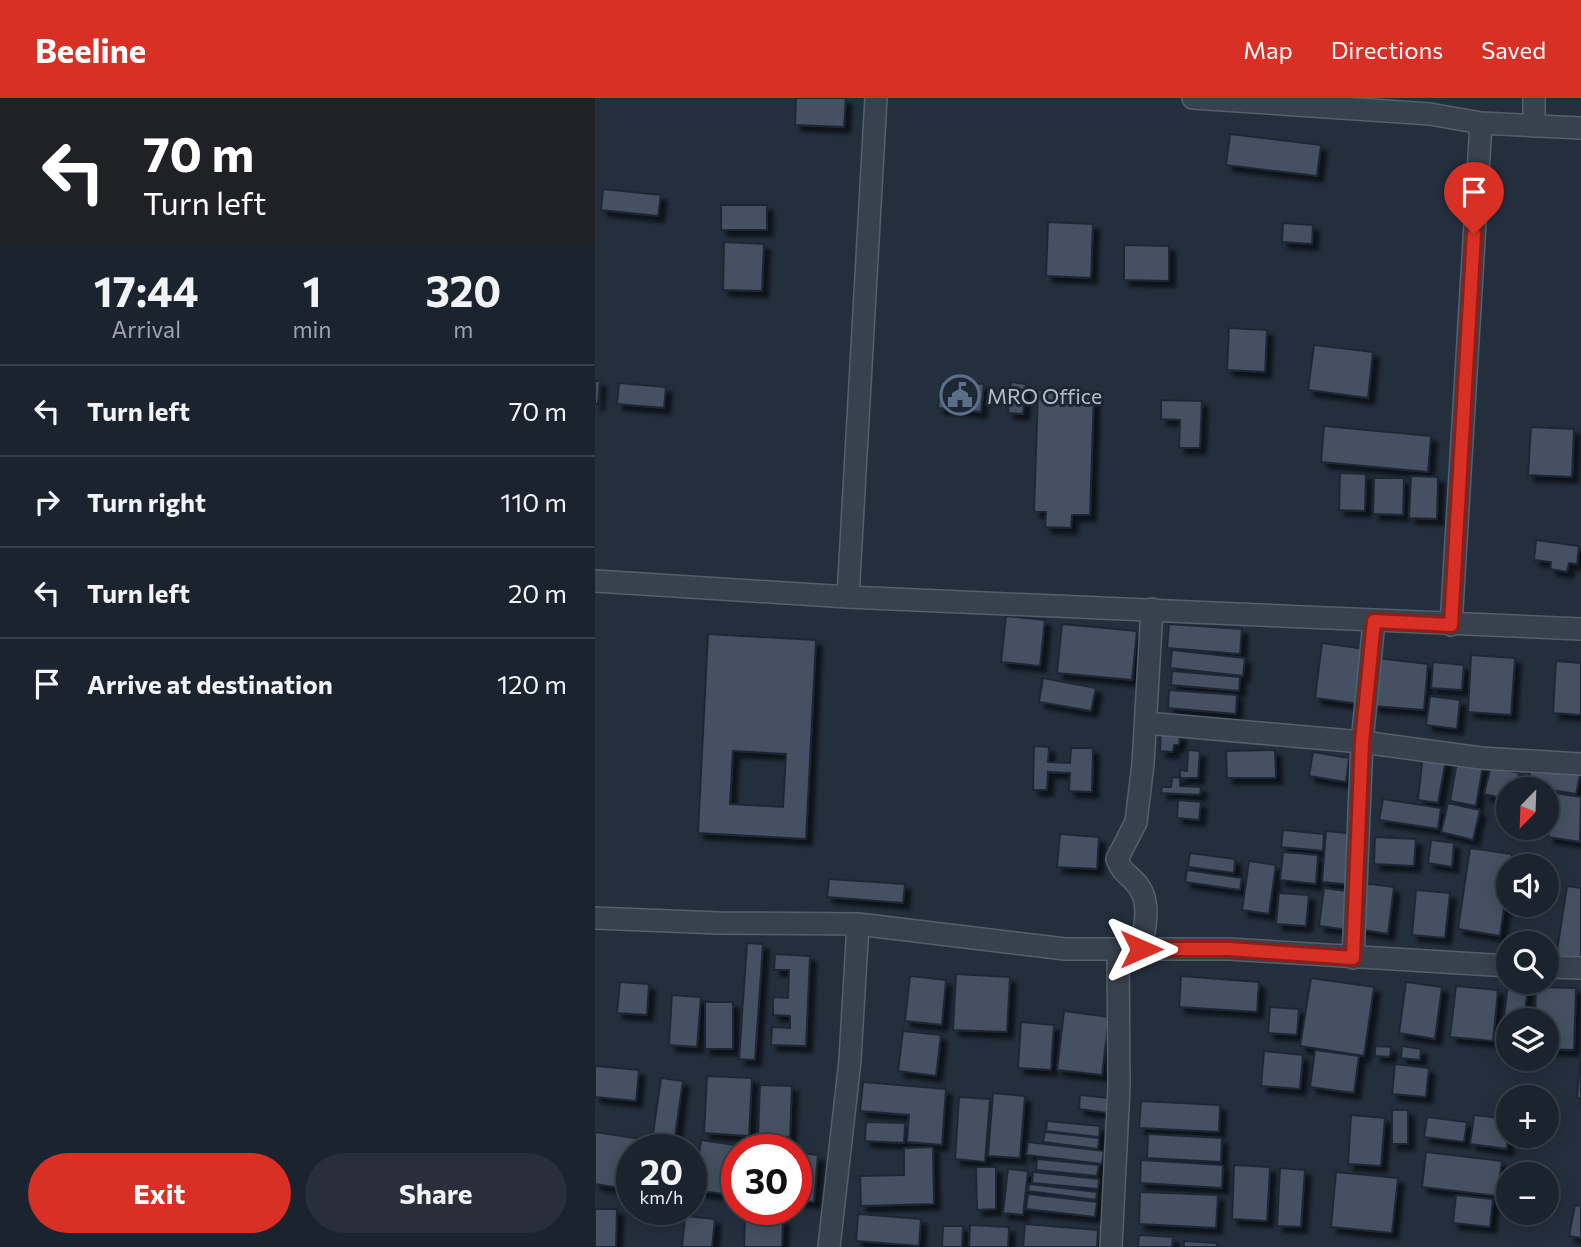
<!DOCTYPE html>
<html lang="en">
<head>
<meta charset="utf-8">
<style>
  body { margin:0; font-family:Commissioner,sans-serif; background:#282f3a; color:#f1f3f6; height:100vh; display:flex; flex-direction:column; font-size:26px; white-space:nowrap }
  * { box-sizing:border-box; margin:0 }
  p { font-size:23px; color:#a0a4aa }
  .icon { flex:none; width:38px; height:38px; fill:none; stroke:currentColor; stroke-width:2; stroke-linecap:round; stroke-linejoin:round }
  .map { position:relative; flex:1; overflow:hidden }
  .drawer { display:flex; flex-direction:column; background:#1b232e; width:595px }
  .drawer>* { flex:none }
  .top-card { background:#202124; color:#fff; overflow:hidden }
  .needle { width:46px; rotate:203deg }
  .buttons { position:absolute; left:901px; top:679px; display:grid; gap:14px }
  .buttons a { display:grid; place-items:center; width:63px; height:63px; border-radius:50%; background:#1b232e; box-shadow:0 4px 18px #0003,0 0 0 2px #39404a; font-size:35px }
  .speed { position:absolute; left:21px; top:1036px; display:flex; gap:14px; font-size:35px; font-weight:700; text-align:center }
  .speed>* { display:grid; place-content:center; width:91px; height:91px; border-radius:50%; background:#1b232e; box-shadow:0 4px 18px #0003,0 0 0 2px #39404a; line-height:1 }
  .speed small { font-size:18px; font-weight:400 }
  .speed .limit { border:10px solid #d22; background:#fff; color:#111 }
  .pin { position:absolute; display:grid; place-items:center; width:60px; height:60px; color:#fff; margin:-72px -30px; border-radius:50% 50% 50% 0; rotate:-45deg; box-shadow:0 0 7px #0007 }
  .pin .icon { rotate:45deg }
  .me { position:absolute; width:77px; margin:-38px; rotate:90deg; stroke-linejoin:round; filter:drop-shadow(0 0 5px #0008) }
  .turn { display:flex; align-items:center; gap:24px; height:147px; padding:0 28px; font-size:32px }
  .turn .icon { width:91px; height:91px; stroke-width:2.5 }
  .turn b { display:block; font-size:49px; line-height:60px }
  .eta { display:flex; justify-content:space-evenly; align-items:center; height:119px; text-align:center }
  .eta b { font-size:42px; font-weight:700; line-height:49px }
  .cta { display:flex; gap:14px; margin-top:auto; padding:14px 28px }
  .cta a { flex:1; height:80px; border-radius:42px; background:#d93025; color:#fff; font-size:28px; font-weight:700; line-height:80px; text-align:center }
  .cta a+a { background:#282f3a; color:#f1f3f6 }
  ul { padding:0; list-style:none }
  li { display:flex; align-items:center; gap:21px; height:91px; padding:0 28px; border-top:2px solid #39404a }
  li div { flex:1 }
  li b { display:block; font-size:26px }
  li em { font-style:normal }
  header { display:flex; align-items:center; gap:42px; box-sizing:border-box; height:98px; padding:0 35px; background:#d93025; color:#fff }
  header strong { font-size:33px }
  nav { display:flex; gap:38px; margin-inline-start:auto; font-size:24px }
  main { display:flex; flex:1; min-height:0 }
  .map>svg:first-child { display:block }
  .building { fill:#455162; stroke:#1f2835; stroke-width:2; fill-rule:evenodd; filter:url(#shadow) }
  .lines { fill:none; stroke-linecap:round; stroke-linejoin:round }
  .minor-casing { stroke:#565f6c; stroke-width:24 }
  .minor { stroke:#38414e; stroke-width:21 }
  .route-casing { stroke:#8d1f18; stroke-width:18 }
  .route { stroke:#d93025; stroke-width:12 }
  .labels { text-anchor:middle; dominant-baseline:central; stroke-width:6; stroke-linejoin:round; paint-order:stroke }
  .poi-label { font-size:21px; fill:#b4bcc9; stroke:#1d2633; text-anchor:start }
</style>
</head>
<body>
<header>
<strong>Beeline</strong>
<nav><a>Map</a><a>Directions</a><a>Saved</a></nav>
</header>
<main>
<section class="drawer">
<div class="top-card">
<div class="turn"><svg class="icon" aria-label="left" viewBox="0 0 24 24"><path d="M17 20v-9H6M10 6l-5 5 5 5"/></svg><div><b>70 m</b>Turn left</div></div>
</div>
<div class="eta">
<div><b>17:44</b><p>Arrival</p></div>
<div><b>1</b><p>min</p></div>
<div><b>320</b><p>m</p></div>
</div>
<ul>
<li><svg class="icon" aria-label="left" viewBox="0 0 24 24"><path d="M17 20v-9H6M10 6l-5 5 5 5"/></svg><div><b>Turn left</b></div><em>70 m</em></li>
<li><svg class="icon" aria-label="right" viewBox="0 0 24 24"><path d="M7 20v-9h11M14 6l5 5-5 5"/></svg><div><b>Turn right</b></div><em>110 m</em></li>
<li><svg class="icon" aria-label="left" viewBox="0 0 24 24"><path d="M17 20v-9H6M10 6l-5 5 5 5"/></svg><div><b>Turn left</b></div><em>20 m</em></li>
<li><svg class="icon" aria-label="arrive" viewBox="0 0 24 24"><path d="M6 21V4h12l-3 4 3 4H6"/></svg><div><b>Arrive at destination</b></div><em>120 m</em></li>
</ul>
<div class="cta"><a>Exit</a><a>Share</a></div>
</section>
<div class="map">
<svg width="986" height="1149" viewBox="0 0 986 1149">
  <defs>
    <filter id="shadow"><feDropShadow dx="6" dy="6" stdDeviation="2" flood-color="#0009"/></filter>
  </defs>
  <rect width="100%" height="100%" fill="#242f3e"/>
  <path class="building" d="M201,0H251L249,29L200,27Z
    M635,36L726,47L722,78L631,67Z
    M8,91L66,97L63,118L6,112Z
    M126,107H172V132H126Z
    M453,124L498,126L496,180L451,178Z
    M688,125L718,127L717,146L687,144Z
    M129,144L169,146L167,193L128,192Z
    M529,147L574,148V183L529,182Z
    M634,230L672,232L670,274L632,272Z
    M719,247L778,254L773,300L713,292Z
    M0,283H5L3,306H0Z
    M346,283L389,286L386,314L343,310Z
    M416,284L431,286L428,316L413,315Z
    M24,285L71,289L69,310L22,306Z
    M443,292L499,294L495,417H477L476,430L450,429L451,414H439Z
    M566,302L607,303L605,350H584L585,322L566,321Z
    M729,328L836,338L833,374L726,364Z
    M936,329L979,331L977,379L933,377Z
    M745,375L771,376L770,413L744,412Z
    M816,378L843,379L842,421L814,420Z
    M779,380H809L808,417L778,416Z
    M941,442L984,448L982,466L974,465L972,474L955,471L956,464L939,462Z
    M411,518L450,522L445,568L406,564Z
    M467,526L542,533L537,582L462,575Z
    M574,526L647,531L645,556L572,550Z
    M113,536L221,542L211,741L103,735ZM138,653L191,656L188,709L135,706Z
    M727,545L770,551L764,606L720,600Z
    M577,552L650,560L648,578L575,570Z
    M876,557L920,560L916,617L873,614Z
    M782,560L833,566L829,612L778,608Z
    M961,563L986,565V617L958,615Z
    M838,564L869,567L867,592L836,590Z
    M577,573L645,579L644,593L576,587Z
    M448,580L501,590L496,613L444,604Z
    M574,592L642,597L641,616L573,610Z
    M835,598L865,602L862,631L831,627Z
    M566,634L585,636L584,647H579L578,654L565,653Z
    M439,648L454,649L453,664L475,665L476,650H498L497,694L474,693L475,675L453,674L452,692H438Z
    M593,652L605,653L603,680H585V672L592,673Z
    M680,652L681,680H632L631,653Z
    M718,654L754,660L751,684L714,678Z
    M828,656L851,661L843,705L823,702Z
    M862,664L888,668L881,708L855,703Z
    M896,668L924,675L920,691H914V702L889,696Z
    M937,668L986,673L981,696L931,688Z
    M577,679L585,680V688L606,689L605,697L566,695L567,689H576Z
    M960,695L986,699L985,744L953,739Z
    M788,701L846,710L843,731L784,722Z
    M583,702L606,704L604,722L582,720Z
    M853,705L885,712L878,742L846,734Z
    M688,732L729,736L728,753L686,749Z
    M731,733L761,736L758,787L727,784Z
    M465,736L504,739L502,771L462,769Z
    M780,739L821,741L819,768L779,766Z
    M836,742L859,745L857,769L833,765Z
    M875,750L917,756L905,838L863,831Z
    M688,754L723,757L721,786L685,782Z
    M595,755L640,761L639,775L593,769Z
    M654,763L681,767L674,816L647,812Z
    M592,772L647,780L645,792L590,784Z
    M234,781L310,786L308,805L232,799Z
    M768,785L799,789L793,836L762,831Z
    M972,788L986,790V863L961,859Z
    M729,790L758,794L754,832L724,828Z
    M821,792L855,795L850,840L817,837Z
    M684,795L714,797L711,828L681,826Z
    M152,845L168,846L160,962L144,961Z
    M180,856L215,858L211,948L176,947L177,929L195,930V918L178,917V899L193,900L194,872H179Z
    M361,876L415,879L412,934L358,932Z
    M315,878L351,882L347,927L310,923Z
    M586,878L664,884L662,914L584,909Z
    M716,880L779,889L769,958L705,948Z
    M25,884L54,886L52,917L22,915Z
    M811,884L847,889L840,941L804,935Z
    M913,886L933,889L929,922H914V945L906,944Z
    M861,888L903,892L898,943L855,939Z
    M941,889L981,890L979,952L952,951V922H940Z
    M77,897L106,899L102,949L74,947Z
    M110,904H138V951H110Z
    M675,909L704,911L702,937L673,935Z
    M469,913L514,919L507,977L462,972Z
    M426,924L459,927L456,972L423,970Z
    M308,933L346,937L341,978L303,973Z
    M780,948L796,949L795,959L780,958Z
    M807,948L826,951L825,962L806,960Z
    M720,952L764,958L759,995L715,989Z
    M669,953L708,957L705,991L666,988Z
    M986,953V1001L982,1000Z
    M800,966L834,970L831,999L797,996Z
    M0,968L44,972L41,1003L0,999Z
    M112,978L157,980L154,1038L109,1035Z
    M66,980L88,983L78,1052L56,1049Z
    M268,984L351,991L347,1047L312,1044L314,1017L265,1013Z
    M165,987L197,988L195,1039L163,1038Z
    M398,995L430,998L425,1060L393,1058Z
    M485,997L514,1000L513,1015L484,1011Z
    M364,999L395,1001L390,1064L360,1061Z
    M546,1003L625,1007L624,1034L544,1030Z
    M797,1012H813V1046H797Z
    M756,1017L790,1020L786,1068L753,1066Z
    M879,1017L914,1021L912,1051L875,1046Z
    M832,1019L872,1024L869,1044L829,1039Z
    M452,1023L505,1028L504,1039L451,1033Z
    M271,1024L310,1025L309,1045L270,1043Z
    M0,1034L53,1042L51,1052H37V1092L0,1086Z
    M450,1034L504,1040L503,1051L448,1044Z
    M553,1036L627,1040L626,1064L552,1060Z
    M106,1042L153,1049L152,1052H142V1098L99,1092Z
    M433,1044L509,1053L507,1066L431,1057Z
    M338,1049L339,1106L266,1108L265,1078L309,1077V1050Z
    M201,1054L223,1057L219,1104L201,1102Z
    M831,1054L907,1063L902,1098L827,1089Z
    M442,1061L504,1067L502,1078L441,1072Z
    M546,1062L628,1067L627,1090L545,1085Z
    M639,1067L675,1069L672,1123L637,1121Z
    M381,1069H401V1111L382,1112Z
    M685,1070L710,1072L706,1129L682,1128Z
    M413,1071L433,1073L428,1117L408,1115Z
    M438,1074L504,1081L503,1091L437,1085Z
    M741,1074L803,1080L797,1135L736,1129Z
    M434,1086L502,1094L501,1102L433,1093Z
    M545,1094L623,1097L621,1130L544,1126Z
    M433,1096L502,1104L500,1119L431,1111Z
    M861,1097L898,1101L895,1129L858,1125Z
    M980,1107L986,1108V1140L974,1138Z
    M0,1111H22L21,1149H0Z
    M263,1116L326,1121L324,1148L261,1143Z
    M90,1118L120,1121L117,1149H87Z
    M150,1120L188,1121L187,1149H149Z
    M430,1126L503,1132L502,1149H428Z
    M375,1127L414,1129L413,1149H374Z
    M348,1128H368L367,1149H347Z
    M544,1137L578,1139L577,1149H543Z
    M589,1143L622,1145V1149H589Z"/>
  <g class="lines">
    <g class="minor-casing">
      <path id="minor" d="M598,0L835,16L886,25L986,30
        M939,28V0
        M0,483L253,499L986,531
        M253,499L281,0
        M856,527L886,25
        M551,625L767,644L886,660L986,666
        M0,820L124,825L263,826L470,851H634L914,868
        M546,851C550,828 558,800 538,782C530,774 526,772 522,761L541,724L548,666L557,511
        M758,860L767,644L779,524
        M952,869L986,870
        M234,1149L255,962L263,826
        M516,1149L524,989L523,851"/>
    </g>
    <use href="#minor" class="minor"/>
  </g>
  <g class="lines">
    <g class="route-casing">
      <path id="route" d="M546,851H634L758,860L767,644L779,523L856,527L879,136"/>
    </g>
    <use href="#route" class="route"/>
  </g>
  <defs>
    <g id="civic-ring" transform="scale(2.0125)"><circle r="9.5" fill="#1d2633" stroke="#5c6f8a" stroke-width="1.5"/><path d="M-.6-6.5H3V-4.5H.6V-3L4-1V1h2V6H-6V1h2V-1L-.6-3ZM-1.2 2.5V6h2.4V2.5Z" fill="#5c6f8a"/></g>
  </defs>
  <g fill-rule="evenodd">
    <use href="#civic-ring" x="365" y="297"/>
  </g>
  <g class="labels">
    <g class="poi-label">
      <text x="392" y="297">MRO Office</text>
    </g>
  </g>
</svg>
<div class="buttons">
<a><svg class="needle" viewBox="-14 -14 28 28"><path d="M0-13l5 13h-10z" fill="#e53935"/><path d="M0 13l5-13h-10z" fill="#a0a4aa"/></svg></a>
<a><svg class="icon" aria-label="sound" viewBox="0 0 24 24"><path d="M4 9h4l5-4v14l-5-4H4zM17 9q2 3 0 6"/></svg></a>
<a><svg class="icon" aria-label="search" viewBox="0 0 24 24"><circle cx="10" cy="10" r="6"/><path d="M15 15l6 6"/></svg></a>
<a><svg class="icon" aria-label="layers" viewBox="0 0 24 24"><path d="M12 4l9 5-9 5-9-5zM3 14l9 5 9-5"/></svg></a>
<a>+</a>
<a>−</a>
</div>
<div class="speed"><div>20<small>km/h</small></div><div class="limit">30</div></div>
<div class="pin" style="left:879px;top:136px;background:#d93025"><svg class="icon" aria-label="arrive" viewBox="0 0 24 24"><path d="M6 21V4h12l-3 4 3 4H6"/></svg></div>
<svg class="me" style="left:546px;top:851px" viewBox="-20 -20 40 40"><path d="M0-17L14 15 0 8-14 15z" fill="#d93025" stroke="#fff" stroke-width="4"/></svg>
</div>
</main>
</body>
</html>
